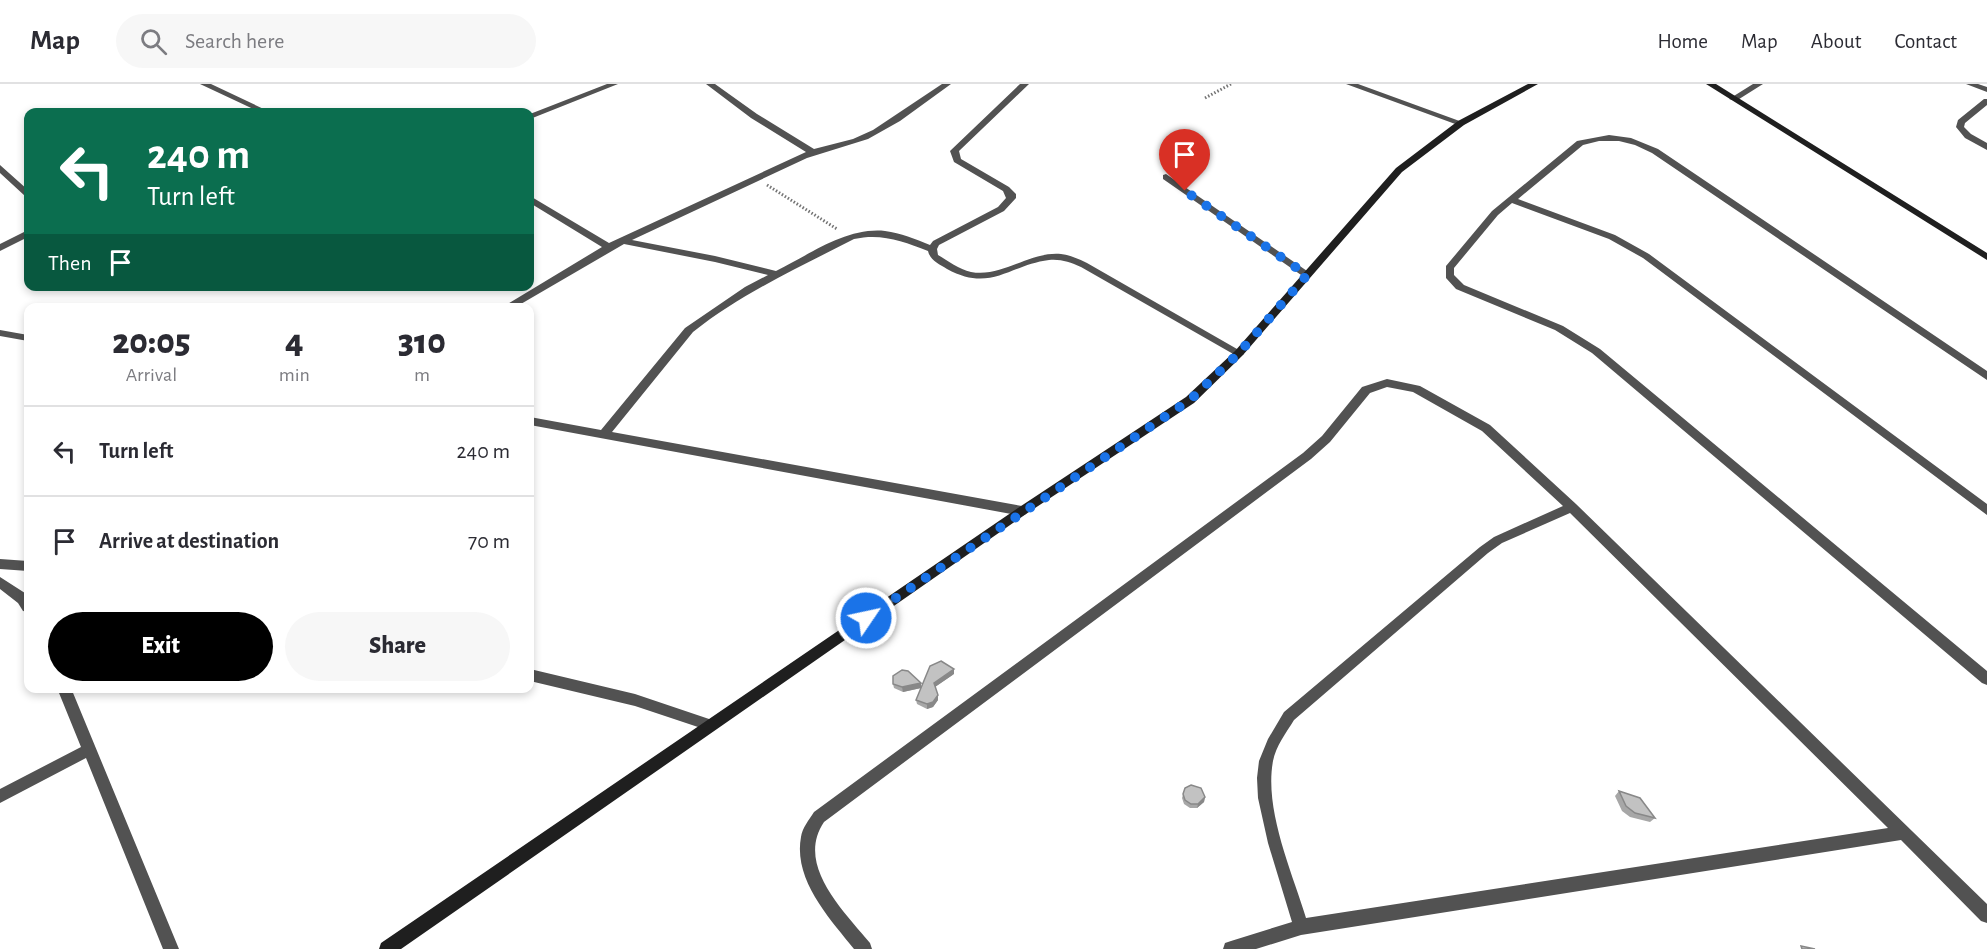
<!DOCTYPE html>
<html lang="en">
<head>
<meta charset="utf-8">
<style>
  body { margin:0; font-family:"Alegreya Sans",sans-serif; background:#f7f7f7; color:#2b2b33; height:100vh; display:flex; flex-direction:column; font-size:22px; white-space:nowrap }
  * { box-sizing:border-box; margin:0 }
  p { font-size:20px; color:#7c7c81 }
  .icon { flex:none; width:33px; height:33px; fill:none; stroke:currentColor; stroke-width:2; stroke-linecap:round; stroke-linejoin:round }
  .map { position:relative; flex:1; overflow:hidden }
  .drawer { position:absolute; left:24px; top:219px; width:510px; height:390px; display:flex; flex-direction:column; background:#fff; border-radius:12px; box-shadow:0 3px 9px #0003 }
  .drawer>* { flex:none }
  .banner { position:absolute; left:24px; top:24px; width:510px; height:183px; border-radius:12px; box-shadow:0 3px 9px #0003; background:#0b6e4f; color:#fff; overflow:hidden }
  .pin { position:absolute; display:grid; place-items:center; width:51px; height:51px; color:#fff; margin:-62px -26px; border-radius:50% 50% 50% 0; rotate:-45deg; box-shadow:0 0 6px #0007 }
  .pin .icon { rotate:45deg }
  .me { position:absolute; width:66px; margin:-33px; rotate:56deg; stroke-linejoin:round; filter:drop-shadow(0 0 4px #0008) }
  .turn { display:flex; align-items:center; gap:21px; height:126px; padding:0 24px; font-size:27px }
  .turn .icon { width:78px; height:78px; stroke-width:2.5 }
  .turn b { display:block; font-size:42px; line-height:51px }
  .then { display:flex; align-items:center; height:57px; padding:0 24px; background:#0003; gap:12px; font-size:22px }
  .eta { display:flex; justify-content:space-evenly; align-items:center; height:102px; text-align:center }
  .eta b { font-size:36px; font-weight:800; line-height:42px }
  .cta { display:flex; gap:12px; margin-top:auto; padding:12px 24px }
  .cta a { flex:1; height:69px; border-radius:36px; background:#000; color:#fff; font-size:24px; font-weight:800; line-height:69px; text-align:center }
  .cta a+a { background:#f7f7f7; color:#2b2b33 }
  ul { padding:0; list-style:none }
  li { display:flex; align-items:center; gap:18px; height:90px; padding:0 24px; border-top:2px solid #e1e1e2 }
  li div { flex:1 }
  li b { display:block; font-size:22px }
  li em { font-style:normal }
  header { display:flex; align-items:center; gap:36px; box-sizing:border-box; height:84px; padding:0 30px; background:#fff; border-bottom:2px solid #e1e1e2 }
  header strong { font-size:28px }
  nav { display:flex; gap:33px; margin-inline-start:auto; font-size:21px }
  .search { width:420px; height:54px; background:#f7f7f7; display:flex; align-items:center; gap:15px; box-sizing:border-box; padding:0 21px; border-radius:33px; color:#7c7c81; font-size:22px }
  .map>svg:first-child { display:block }
  .lines { fill:none; stroke-linecap:round; stroke-linejoin:round }
  .path { stroke:#747474; stroke-width:3; stroke-dasharray:1.5 2; stroke-linecap:butt }
  .street { fill:#525252; fill-rule:evenodd }
  .secondary { fill:#1f1f1f; fill-rule:evenodd }
  .wall { fill:#a7a7a7 }
  .shaded-wall { fill:#888 }
  .building { fill:#c2c2c2; stroke:#888; stroke-width:1.5 }
  .route { stroke:#1a73e8; stroke-width:10; stroke-dasharray:0 18 }
</style>
</head>
<body>
<header>
<strong>Map</strong>
<div class="search"><svg class="icon" aria-label="search" viewBox="0 0 24 24"><circle cx="10" cy="10" r="6"/><path d="M15 15l6 6"/></svg>Search here</div>
<nav><a>Home</a><a>Map</a><a>About</a><a>Contact</a></nav>
</header>
<div class="map">
<svg width="1987" height="865" viewBox="0 0 1987 865">
  <rect width="100%" height="100%" fill="#fff"/>
  <g class="lines">
    <path class="path" d="M1205,14L1231,0
      M767,101L837,145"/>
    <path class="street" d="M200,0H211L270,28H260Z
      M607,0H618L530,35V30Z
      M706,0H715L757,30L814,65L853,55L873,46L942,0H951L900,37L868,55L807,74L632,156L715,172L776,187C809,171 846,143 885,147C901,149 915,155 930,161L933,157L998,123L1006,114L1003,107L954,78L950,67L1020,0H1029L959,67L961,75L1009,103L1016,110V114L1004,127L939,161L937,165L938,171C948,177 959,185 971,188C1002,194 1030,167 1061,170C1070,171 1079,175 1087,179L1244,269L1243,271H1235L1081,183C1070,178 1061,175 1049,176C1009,181 991,209 947,185C939,180 930,176 928,167C903,157 881,149 854,155C798,184 742,209 693,248L612,348L1022,422L1026,424L1028,427L1026,430L1022,432L530,341V333L601,346L685,244L745,203L768,191L715,178L624,160L514,224H501L602,163L530,119V112L609,159L806,68L751,34Z
      M1346,0H1358L1465,39L1458,41Z
      M1753,0H1763L1736,17L1729,15Z
      M1966,0H1978L1987,3V8Z
      M1984,15H1987V21L1965,39L1964,43L1971,50L1987,59V66L1965,54L1956,43L1958,36Z
      M1609,51L1631,54L1658,65L1987,287V296L1652,69L1635,61L1619,57H1599L1583,61L1518,115L1615,151L1649,170L1987,420V431L1643,174L1609,155L1512,119L1498,131L1454,184V191L1464,201L1563,242L1600,265L1987,587V601L1982,599L1592,269L1555,246L1456,205L1446,194V182L1492,127L1577,57Z
      M0,81L28,106V113L25,112L0,89Z
      M1166,90L1310,189V193H1304L1163,95V91Z
      M28,146V153L0,167V160Z
      M0,246L28,251V257L0,252Z
      M1387,295L1420,302L1490,341L1576,420L1987,820V839L1981,837L1901,756L1301,851L1256,865H1223L1225,859L1231,857L1292,838L1268,759L1258,714L1257,694L1259,677L1268,655L1284,628L1480,463L1494,453L1563,422L1482,347L1413,308L1387,303L1370,309L1330,358L1311,375L824,738C795,781 844,827 870,859L872,865H854C830,835 793,796 801,753C802,744 809,736 814,728L1303,369L1322,352L1362,303ZM1570,429L1888,744L1306,834C1292,788 1264,726 1273,677C1276,662 1286,649 1294,636L1488,469L1502,459Z
      M0,475L28,477V487L0,485Z
      M0,493L28,511V528L23,527L18,519L0,505Z
      M530,585L635,610L715,637L717,641L715,645L710,647L635,622L530,597Z
      M57,604H71L179,865H163L86,674L0,719V705L81,663Z"/>
    <path class="secondary" d="M1528,0H1538L1464,41L1402,88L1243,271L1194,319L1026,430L401,865H379L381,859L1018,424L1186,313L1235,267L1396,84L1458,37Z
      M1706,0H1716L1987,169V176Z"/>
  </g>
  <path class="wall" d="M954,590L935,603L938,616L933,623L927,625L917,620L916,616L921,604L903,608L894,604L893,600L921,599V603Z
    M1185,704L1205,713L1204,718L1197,724H1190L1184,720L1182,714Z
    M1619,707L1655,734L1650,738L1630,733L1622,727L1615,712Z"/>
  <path class="shaded-wall" d="M954,585V590L935,603L934,599Z
    M921,599V604L903,608L902,603Z
    M938,611V616L933,623L927,625V620Z
    M1205,713L1204,718L1197,724L1198,720Z"/>
  <path class="building" d="M941,577L954,585L934,599L938,611L933,618L927,620L916,616L930,582Z
    M902,586L908,587L921,599L902,603L893,600V592Z
    M1191,701L1201,704L1205,713L1198,720H1191L1185,716L1183,710L1185,704Z
    M1619,707L1640,714L1655,734L1635,729L1626,722Z
    M1801,862L1815,865H1802Z"/>
  <g class="lines">
    <path class="route" d="M866,534L1190,316L1239,269L1307,191L1185,107"/>
  </g>
</svg>
<div class="pin" style="left:1185px;top:107px;background:#d93025"><svg class="icon" aria-label="arrive" viewBox="0 0 24 24"><path d="M6 21V4h12l-3 4 3 4H6"/></svg></div>
<svg class="me" style="left:866px;top:534px" viewBox="-20 -20 40 40"><circle r="17" fill="#1a73e8" stroke="#fff" stroke-width="3"/><path d="M0-11L8 9 0 5-8 9z" fill="#fff"/></svg>
<div class="banner">
<div class="turn"><svg class="icon" aria-label="left" viewBox="0 0 24 24"><path d="M17 20v-9H6M10 6l-5 5 5 5"/></svg><div><b>240 m</b>Turn left</div></div>
<div class="then">Then<svg class="icon" aria-label="arrive" viewBox="0 0 24 24"><path d="M6 21V4h12l-3 4 3 4H6"/></svg></div>
</div>
<section class="drawer">
<div class="eta">
<div><b>20:05</b><p>Arrival</p></div>
<div><b>4</b><p>min</p></div>
<div><b>310</b><p>m</p></div>
</div>
<ul>
<li><svg class="icon" aria-label="left" viewBox="0 0 24 24"><path d="M17 20v-9H6M10 6l-5 5 5 5"/></svg><div><b>Turn left</b></div><em>240 m</em></li>
<li><svg class="icon" aria-label="arrive" viewBox="0 0 24 24"><path d="M6 21V4h12l-3 4 3 4H6"/></svg><div><b>Arrive at destination</b></div><em>70 m</em></li>
</ul>
<div class="cta"><a>Exit</a><a>Share</a></div>
</section>
</div>
</body>
</html>
